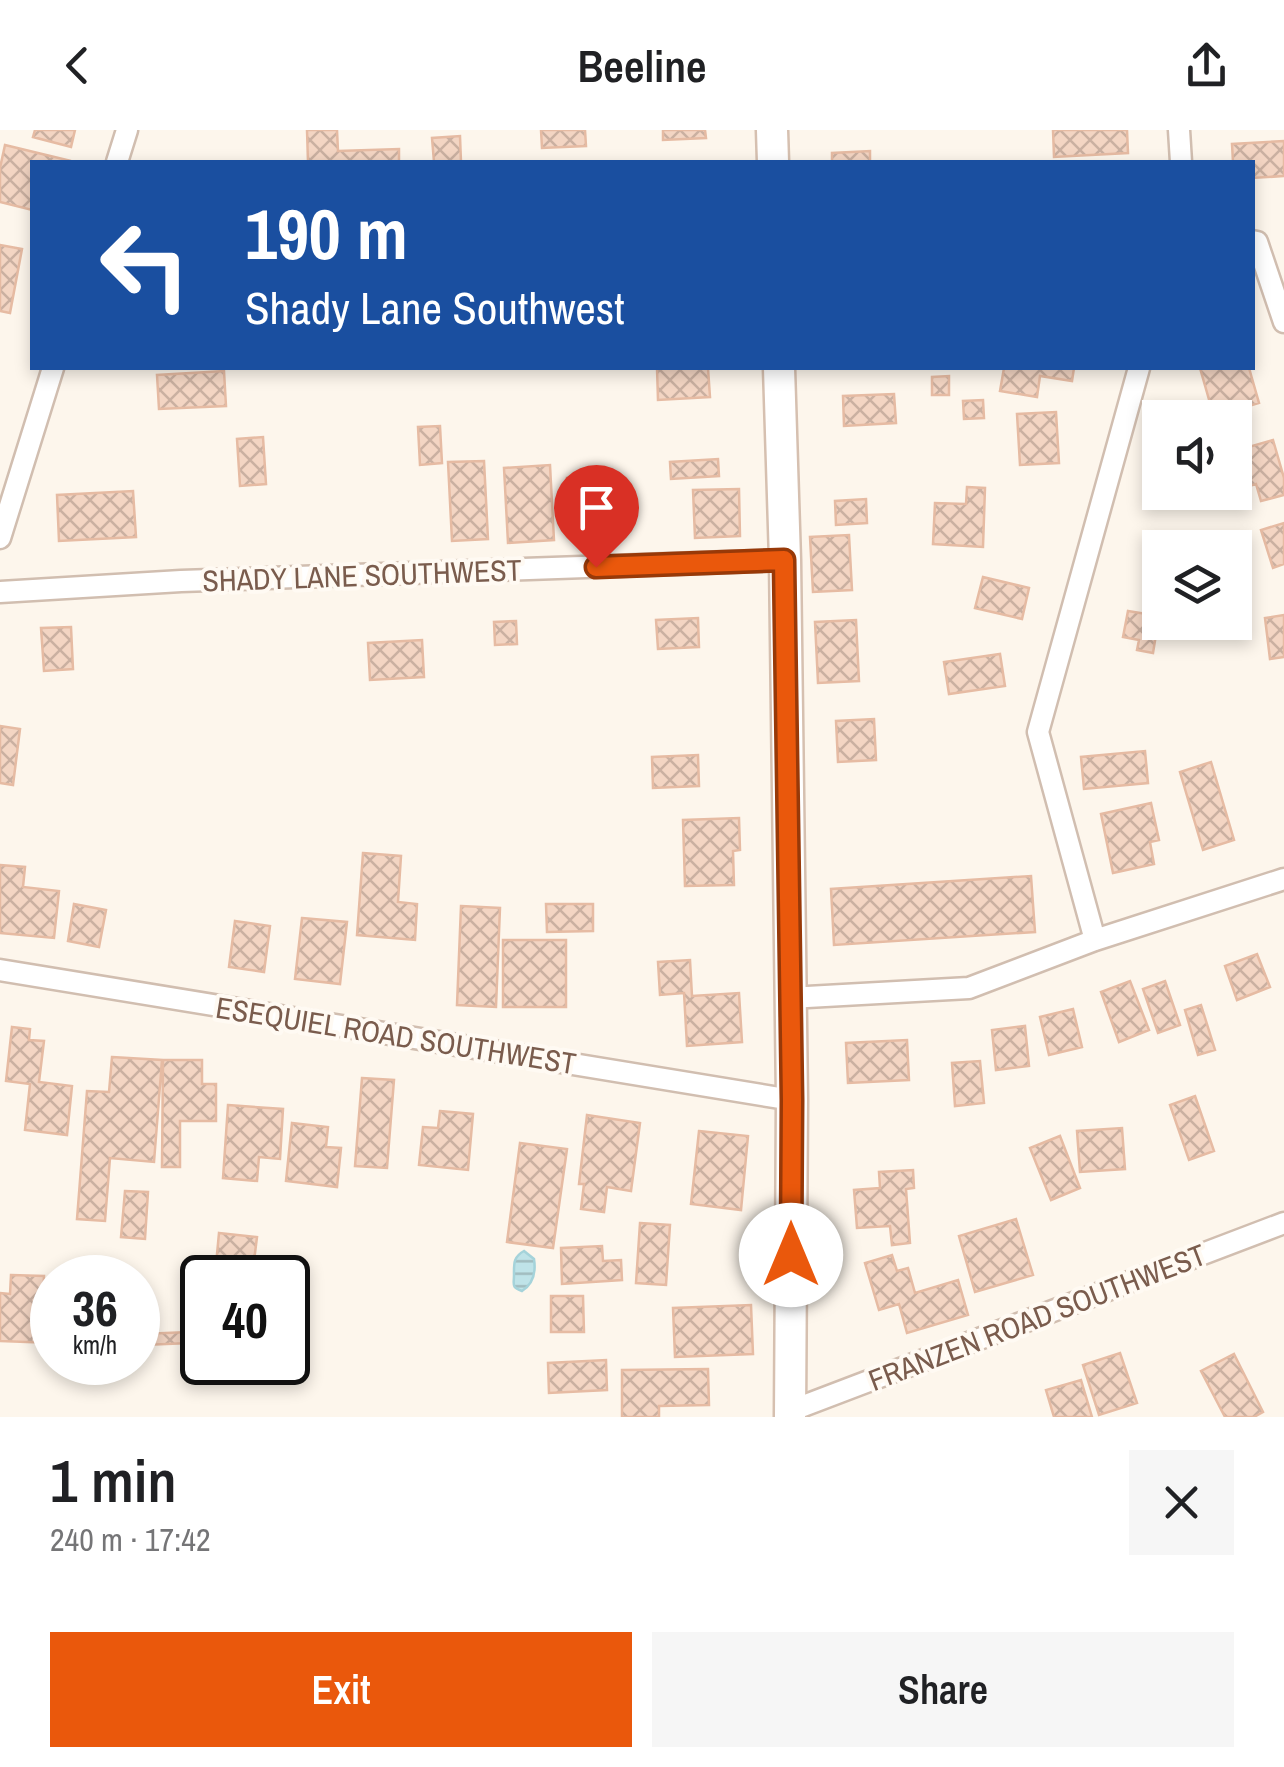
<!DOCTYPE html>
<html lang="en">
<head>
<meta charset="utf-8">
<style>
  body { margin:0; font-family:"Archivo Narrow",sans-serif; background:#f6f6f6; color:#202124; height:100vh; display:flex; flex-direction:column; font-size:38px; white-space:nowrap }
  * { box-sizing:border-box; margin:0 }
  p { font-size:32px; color:#757577 }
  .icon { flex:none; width:55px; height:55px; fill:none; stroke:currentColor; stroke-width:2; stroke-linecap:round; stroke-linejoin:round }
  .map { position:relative; height:1287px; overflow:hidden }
  .details { display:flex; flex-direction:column; background:#fff; flex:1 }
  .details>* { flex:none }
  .hud { position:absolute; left:30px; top:30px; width:1225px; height:210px; border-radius:0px; box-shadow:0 5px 15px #0003; background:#1a4fa0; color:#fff; overflow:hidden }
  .controls { position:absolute; left:1142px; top:270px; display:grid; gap:20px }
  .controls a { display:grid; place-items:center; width:110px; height:110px; border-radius:0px; background:#fff; box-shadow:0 5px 15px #0003; font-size:50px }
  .speed { position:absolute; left:30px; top:1125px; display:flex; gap:20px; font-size:50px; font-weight:700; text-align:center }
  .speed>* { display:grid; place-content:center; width:130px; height:130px; border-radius:50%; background:#fff; box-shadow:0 5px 15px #0003; line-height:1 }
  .speed small { font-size:25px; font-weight:400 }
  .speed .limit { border:5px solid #111; border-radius:15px; background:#fff; color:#111 }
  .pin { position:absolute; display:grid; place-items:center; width:85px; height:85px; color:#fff; margin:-102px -42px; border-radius:50% 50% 50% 0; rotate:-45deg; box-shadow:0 0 10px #0007 }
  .pin .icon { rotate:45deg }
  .me { position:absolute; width:110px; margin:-55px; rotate:0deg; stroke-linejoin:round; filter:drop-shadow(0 0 8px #0008) }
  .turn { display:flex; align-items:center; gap:35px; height:210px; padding:0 50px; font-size:45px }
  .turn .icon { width:130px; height:130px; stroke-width:2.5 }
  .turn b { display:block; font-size:70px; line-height:85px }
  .round { display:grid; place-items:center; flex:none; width:105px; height:105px; border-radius:0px; background:#f6f6f6 }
  .head { display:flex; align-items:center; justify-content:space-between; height:170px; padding:0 50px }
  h1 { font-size:60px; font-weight:600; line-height:75px }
  .button { display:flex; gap:20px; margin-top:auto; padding:20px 50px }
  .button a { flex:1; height:115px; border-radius:0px; background:#ea580c; color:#fff; font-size:40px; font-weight:600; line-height:115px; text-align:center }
  .button a+a { background:#f6f6f6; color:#202124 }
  header { display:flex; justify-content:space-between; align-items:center; height:130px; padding:0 50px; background:#fff; font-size:45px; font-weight:600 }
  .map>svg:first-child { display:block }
  .water { fill:url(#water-rules); stroke:#a5d3da; stroke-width:2.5 }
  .building { fill:url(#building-cross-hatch); stroke:#e6bba3; stroke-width:2.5 }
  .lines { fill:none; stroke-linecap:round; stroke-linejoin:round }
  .street-casing { stroke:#d1beb0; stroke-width:25 }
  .secondary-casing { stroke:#d6c0b0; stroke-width:35 }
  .street { stroke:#fff; stroke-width:20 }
  .secondary { stroke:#fff; stroke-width:30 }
  .route-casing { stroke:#983908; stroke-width:25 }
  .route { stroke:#ea580c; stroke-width:18 }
  .labels { text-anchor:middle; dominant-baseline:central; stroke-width:8; stroke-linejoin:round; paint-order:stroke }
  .street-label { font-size:30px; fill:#7a5c4d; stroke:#fffaf3 }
</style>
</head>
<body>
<header><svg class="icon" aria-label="back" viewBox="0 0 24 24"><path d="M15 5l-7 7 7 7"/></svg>Beeline<svg class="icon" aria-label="share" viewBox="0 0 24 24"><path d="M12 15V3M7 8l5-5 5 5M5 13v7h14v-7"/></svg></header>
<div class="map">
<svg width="1284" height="1287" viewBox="0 0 1284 1287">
  <defs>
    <pattern id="water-rules" width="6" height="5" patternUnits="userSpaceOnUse" patternTransform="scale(2.5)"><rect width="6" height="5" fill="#bfe3e8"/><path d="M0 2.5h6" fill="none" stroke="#a0bbbe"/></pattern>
    <pattern id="building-cross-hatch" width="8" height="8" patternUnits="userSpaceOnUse" patternTransform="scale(2.5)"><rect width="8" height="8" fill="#f3d5c3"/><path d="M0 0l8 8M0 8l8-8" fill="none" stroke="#cab0a1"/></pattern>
  </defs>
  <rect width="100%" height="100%" fill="#fdf6ec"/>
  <path class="water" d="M524,1121L534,1129C536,1142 533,1154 522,1161C511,1157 514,1155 514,1145C514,1134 513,1127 524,1121Z"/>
  <path class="building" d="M35,0H75L71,17L33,7Z
    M307,0H337L338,21L399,19V32H308Z
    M541,0H585L586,16L542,18Z
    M663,0H705L706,8L663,10Z
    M1053,0H1127L1128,23L1054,27Z
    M460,6L461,32H434L432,8Z
    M1284,11V46L1252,48V32H1233L1232,14Z
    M5,15L71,31L32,32V80L0,72V38Z
    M870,21V32H832V23Z
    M0,115L22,119L10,183L0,181Z
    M657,238H708L710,267L658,270Z
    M1004,238H1074L1072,251L1040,246L1037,267L1000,261Z
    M1200,238H1249L1259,273L1229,282L1227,276L1212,280Z
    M224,241L226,276L159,279L157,245Z
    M949,246V265H932V247Z
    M894,264L896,293L844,296L843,266Z
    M983,270L984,288L964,289L963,271Z
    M1056,282L1059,333L1020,335L1017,284Z
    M440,296L442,333L420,335L418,297Z
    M263,307L266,354L240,356L237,309Z
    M1273,310L1284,348V365L1261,371L1256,354L1235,360V321Z
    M718,329L719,346L671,349L670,332Z
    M484,331L488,409L452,411L448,332Z
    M550,335L554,410L508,413L504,338Z
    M600,346L602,387L569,389L567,348Z
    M967,357L985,358L983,417L933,414L935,373L966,374Z
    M739,359L740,406L695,408L693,360Z
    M133,361L136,407L59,411L57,365Z
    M866,369L867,393L836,395L835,371Z
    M1284,393V434L1273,438L1261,400Z
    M849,405L852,460L813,462L810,407Z
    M983,447L1029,458L1022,489L975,478Z
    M1128,481L1159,486L1153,523L1137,520L1139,510L1123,507Z
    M1284,485V527L1270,529L1265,488Z
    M698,488L699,517L658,519L656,490Z
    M856,490L859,551L818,553L815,492Z
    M516,491L517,514L495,515L494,492Z
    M71,497L73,539L44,541L41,498Z
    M422,510L424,547L370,550L368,513Z
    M1000,524L1005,556L949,564L944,532Z
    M874,589L876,630L838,632L836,591Z
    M0,596L20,599L13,655L0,653Z
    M1145,621L1148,653L1084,659L1081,627Z
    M698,625L699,656L653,658L652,627Z
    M1211,632L1234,710L1203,720L1180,642Z
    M1151,673L1159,710L1150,712L1154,734L1113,743L1101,684Z
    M739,688L740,720L733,721L734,755L685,756L683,690Z
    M363,723L401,726L398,772L417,774L415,810L357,805Z
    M0,735L25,737L23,757L59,761L54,808L0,803Z
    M1031,746L1035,802L834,815L831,759Z
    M74,774L106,780L99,817L68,811Z
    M546,774H593V801L547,802Z
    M461,776L500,778L496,877L457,875Z
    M302,788L347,792L340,854L295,849Z
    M235,791L270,796L264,842L229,837Z
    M503,810H566V877H503Z
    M1257,824L1270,857L1237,870L1225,836Z
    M690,830L692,866L739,863L742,912L687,916L684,863L660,865L658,832Z
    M1130,851L1149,900L1119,912L1101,862Z
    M1165,851L1180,895L1158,903L1143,859Z
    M1201,875L1215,920L1198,925L1185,880Z
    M1073,879L1082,917L1049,925L1040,887Z
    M1025,896L1029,936L996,940L992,900Z
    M12,897L30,899L29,910L44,911L39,952L72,956L67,1005L25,1000L30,954L6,951Z
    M907,910L909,950L848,953L846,913Z
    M112,927L162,930L154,1032L110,1028L105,1091L77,1089L87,961L109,962Z
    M163,930H202V954H216V991H180V1037H162Z
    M980,931L984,973L955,976L952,933Z
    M362,948L394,950L387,1038L355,1036Z
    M1195,966L1214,1021L1189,1030L1170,975Z
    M228,975L283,979L280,1029L259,1027L257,1051L223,1048Z
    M440,981L473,984L468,1040L419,1035L423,997L438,998Z
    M587,985L640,993L631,1061L607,1057L604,1082L581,1079L584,1054H579Z
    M292,993L328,997L326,1017L341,1018L337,1057L286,1051Z
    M1122,998L1125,1039L1080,1042L1077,1001Z
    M699,1001L748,1006L741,1080L691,1074Z
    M1060,1006L1080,1058L1051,1070L1030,1018Z
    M520,1013L567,1019L553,1118L507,1112Z
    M913,1040L914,1058L906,1059L910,1113L892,1115L890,1096L857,1098L854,1060L880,1058L879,1042Z
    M125,1061L148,1062L145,1109L121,1107Z
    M1016,1089L1033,1145L975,1162L959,1106Z
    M640,1093L670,1095L666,1155L636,1153Z
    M219,1103L257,1107L253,1139L216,1135Z
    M602,1116L603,1131L621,1130L622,1150L562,1154L561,1118Z
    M892,1125L897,1141L908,1138L915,1163L958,1150L968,1185L907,1203L899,1174L879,1180L865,1133Z
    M11,1145L44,1146L43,1168H52V1213L0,1211V1163L10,1164Z
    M551,1166H583L584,1202H551Z
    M751,1175L753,1224L675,1227L673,1178Z
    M188,1202L189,1213L144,1215L143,1204Z
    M1120,1223L1137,1273L1099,1285L1083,1235Z
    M1234,1224L1263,1282L1254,1287H1225L1201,1241Z
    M606,1230L607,1260L549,1263L548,1233Z
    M708,1239L709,1275L659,1276V1287H622V1240Z
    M1081,1250L1092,1287H1054L1046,1260Z"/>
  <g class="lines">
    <g class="street-casing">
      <path id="street" d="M1179,0L1181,32
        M117,32L127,0
        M1252,111L1257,112L1284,192
        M0,408L53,238
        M0,462L181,451L785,430
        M1095,810L1038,602L1139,238
        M0,840L792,970
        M789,868L969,858L1095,810L1284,749
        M790,1281L1284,1093"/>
    </g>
    <g class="secondary-casing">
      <path id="secondary" d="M772,0L773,32
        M779,238L785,430L792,970L790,1287"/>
    </g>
    <use href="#street" class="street"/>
    <use href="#secondary" class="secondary"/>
  </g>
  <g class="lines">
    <g class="route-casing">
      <path id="route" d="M596,437L784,430L792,970L791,1125"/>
    </g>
    <use href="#route" class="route"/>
  </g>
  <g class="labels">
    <g class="street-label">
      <text transform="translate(362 445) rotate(-2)">SHADY LANE SOUTHWEST</text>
      <text transform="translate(396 905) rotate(9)">ESEQUIEL ROAD SOUTHWEST</text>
      <text transform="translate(1037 1187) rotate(-21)">FRANZEN ROAD SOUTHWEST</text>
    </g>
  </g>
</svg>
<div class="controls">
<a><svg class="icon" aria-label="sound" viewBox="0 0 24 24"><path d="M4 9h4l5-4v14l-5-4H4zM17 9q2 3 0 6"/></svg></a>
<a><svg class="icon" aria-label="layers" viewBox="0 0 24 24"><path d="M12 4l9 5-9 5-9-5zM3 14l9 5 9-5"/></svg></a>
</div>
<div class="speed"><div>36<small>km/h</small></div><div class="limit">40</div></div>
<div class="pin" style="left:596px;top:437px;background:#d93025"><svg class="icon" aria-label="arrive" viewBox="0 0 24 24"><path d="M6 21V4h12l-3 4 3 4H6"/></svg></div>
<svg class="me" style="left:791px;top:1125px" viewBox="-20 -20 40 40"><circle r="19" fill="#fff"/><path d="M0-13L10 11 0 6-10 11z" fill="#ea580c"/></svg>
<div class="hud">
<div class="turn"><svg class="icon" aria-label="left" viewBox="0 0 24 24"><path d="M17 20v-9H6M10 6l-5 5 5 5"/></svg><div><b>190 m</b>Shady Lane Southwest</div></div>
</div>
</div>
<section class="details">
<div class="head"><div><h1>1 min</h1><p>240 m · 17:42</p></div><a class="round"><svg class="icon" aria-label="close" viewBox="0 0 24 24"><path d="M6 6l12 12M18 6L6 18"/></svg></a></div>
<div class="button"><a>Exit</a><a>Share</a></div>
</section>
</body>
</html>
